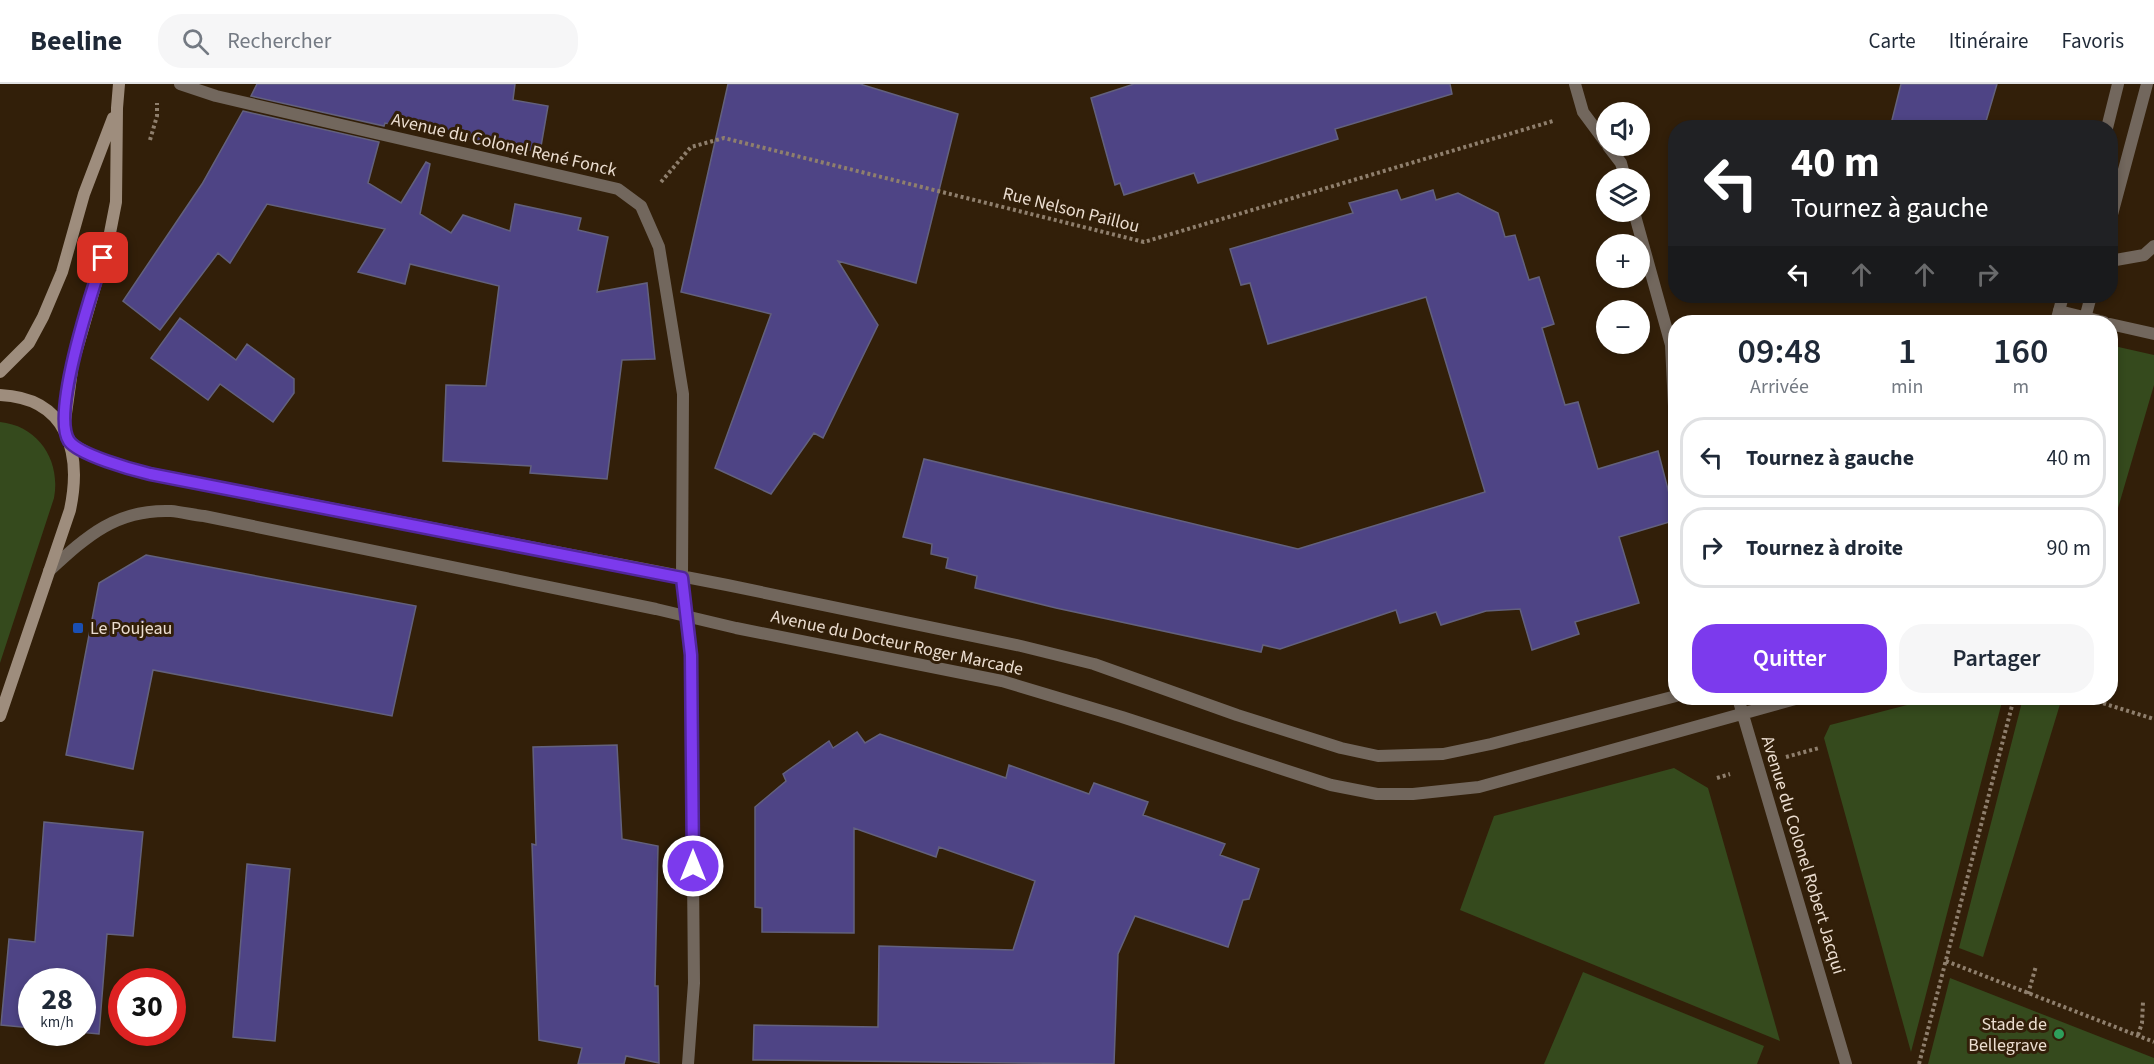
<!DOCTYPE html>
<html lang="fr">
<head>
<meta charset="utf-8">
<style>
  body { margin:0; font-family:"Source Sans 3",sans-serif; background:#f6f6f7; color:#1f2937; height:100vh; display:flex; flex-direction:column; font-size:22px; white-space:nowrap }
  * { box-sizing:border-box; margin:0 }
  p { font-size:20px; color:#747a83 }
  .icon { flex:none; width:33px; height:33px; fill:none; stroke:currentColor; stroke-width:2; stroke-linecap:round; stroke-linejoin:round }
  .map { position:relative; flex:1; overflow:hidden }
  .drawer { position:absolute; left:1668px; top:231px; width:450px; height:390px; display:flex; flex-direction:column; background:#fff; border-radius:24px; box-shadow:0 3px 9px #0003 }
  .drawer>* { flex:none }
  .top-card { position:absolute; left:1668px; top:36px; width:450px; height:183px; border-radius:24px; box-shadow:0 3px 9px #0003; background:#202124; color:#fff; overflow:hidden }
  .tools { position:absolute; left:1596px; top:18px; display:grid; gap:12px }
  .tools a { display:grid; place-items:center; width:54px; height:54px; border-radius:50%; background:#fff; box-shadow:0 3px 9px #0003; font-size:30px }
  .speed { position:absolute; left:18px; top:884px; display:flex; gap:12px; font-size:30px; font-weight:700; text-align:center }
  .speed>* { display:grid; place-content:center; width:78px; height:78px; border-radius:50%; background:#fff; box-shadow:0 3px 9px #0003; line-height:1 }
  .speed small { font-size:15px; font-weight:400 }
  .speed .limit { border:9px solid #d22; background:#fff; color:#111 }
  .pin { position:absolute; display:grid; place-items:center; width:51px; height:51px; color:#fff; margin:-26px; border-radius:12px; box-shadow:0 3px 9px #0006 }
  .me { position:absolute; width:66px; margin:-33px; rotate:0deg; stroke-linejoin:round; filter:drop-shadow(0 0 4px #0008) }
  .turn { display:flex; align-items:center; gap:21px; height:126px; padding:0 24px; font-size:27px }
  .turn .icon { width:78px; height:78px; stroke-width:2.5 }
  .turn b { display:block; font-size:42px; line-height:51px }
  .lanes { display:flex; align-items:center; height:57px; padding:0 24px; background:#0003; justify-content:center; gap:30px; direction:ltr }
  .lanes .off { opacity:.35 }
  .eta { display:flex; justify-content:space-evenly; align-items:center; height:102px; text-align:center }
  .eta b { font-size:36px; font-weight:600; line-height:42px }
  .button { display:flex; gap:12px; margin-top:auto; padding:12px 24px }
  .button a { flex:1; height:69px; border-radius:24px; background:#7c3aed; color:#fff; font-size:24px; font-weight:600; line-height:69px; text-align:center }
  .button a+a { background:#f6f6f7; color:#1f2937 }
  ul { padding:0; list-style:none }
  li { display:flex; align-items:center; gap:18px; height:81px; margin:0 12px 9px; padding:0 12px; border:3px solid #e0e1e3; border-radius:24px }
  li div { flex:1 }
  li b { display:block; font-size:22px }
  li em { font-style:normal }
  header { display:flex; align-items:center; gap:36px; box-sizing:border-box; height:84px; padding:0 30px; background:#fff; border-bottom:2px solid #e0e1e3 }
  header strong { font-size:28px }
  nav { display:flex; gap:33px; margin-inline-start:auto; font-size:21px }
  .search { width:420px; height:54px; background:#f6f6f7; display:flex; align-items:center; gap:15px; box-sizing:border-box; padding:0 21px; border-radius:24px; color:#747a83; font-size:22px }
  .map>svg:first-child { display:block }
  .green { fill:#354a1d }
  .building { fill:#4e4485; stroke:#63617d; stroke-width:1.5 }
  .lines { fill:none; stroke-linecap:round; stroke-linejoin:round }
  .path { stroke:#8f7f6d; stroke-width:4; stroke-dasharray:3 3; stroke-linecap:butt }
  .lane { stroke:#72675d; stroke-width:12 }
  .street { stroke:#72675d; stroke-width:12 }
  .secondary { stroke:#9e8d7d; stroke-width:12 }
  .route-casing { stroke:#51269a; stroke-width:15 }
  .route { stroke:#7c3aed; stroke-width:10 }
  .transit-dot { fill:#1a4fb4; stroke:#321f09; stroke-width:2 }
  .leisure-dot { fill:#2e9e5b; stroke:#321f09; stroke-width:2 }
  .labels { text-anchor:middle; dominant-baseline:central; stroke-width:6; stroke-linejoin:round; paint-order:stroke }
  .street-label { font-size:18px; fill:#ebddd0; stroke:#321f09 }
  .poi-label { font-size:18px; fill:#ebddd0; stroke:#321f09; text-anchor:start }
</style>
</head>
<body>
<header>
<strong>Beeline</strong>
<div class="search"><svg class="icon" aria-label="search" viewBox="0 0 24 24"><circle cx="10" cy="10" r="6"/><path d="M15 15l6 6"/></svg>Rechercher</div>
<nav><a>Carte</a><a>Itinéraire</a><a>Favoris</a></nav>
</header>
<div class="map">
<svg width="2154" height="980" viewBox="0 0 2154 980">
  <rect width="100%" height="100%" fill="#321f09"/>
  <path class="green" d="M2114,262L2154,271V301L2111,448L2110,274Z
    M0,338C39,342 61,377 54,414L0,579Z
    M1934,614H2003L1911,968L1824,654L1830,641Z
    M2023,614H2048L2061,617L1983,873L1959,864Z
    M1674,684L1708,704L1780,957L1460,826L1494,732Z
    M1583,888L1764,962L1757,980H1544Z
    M1950,894L2154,974V980H1928Z"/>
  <path class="building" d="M257,0H515L513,16L548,22L540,68L385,39L384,42L251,12Z
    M728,0H860L958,30L916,199L838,177L878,241L823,354L814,349L771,410L715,384L771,230L681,208Z
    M1134,0H1450L1452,10L1335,45L1338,55L1256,81L1198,99L1194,89L1124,111L1120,99L1115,101L1091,14Z
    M1901,0H1997L1984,44H1890Z
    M243,27L379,58L368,99L401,119L426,78L430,80L420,130L451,149L463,131L510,147L515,120L581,134L578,146L608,153L597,208L647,199L655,275L622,276L607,395L530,389L531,382L443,377L446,301L486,302L499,202L410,180L405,200L358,188L385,145L267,120L230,179L218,169L160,246L123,217L202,100Z
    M1397,106L1401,116L1433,106L1436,116L1458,109L1498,129L1505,153L1515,151L1529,196L1539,193L1554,240L1542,244L1565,321L1578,318L1598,385L1658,367L1676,436L1619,453L1639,519L1575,538L1579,550L1532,566L1520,525L1486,527L1441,541L1436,528L1400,539L1396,526L1280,565L1263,561L1261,568L1056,524L975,504L977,492L946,484L948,474L931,470L932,460L903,453L924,375L1298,465L1485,408L1426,213L1268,260L1250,199L1241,201L1230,165L1353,129L1349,119Z
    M180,234L236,276L247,260L294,295V309L273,338L220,300L208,316L151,274Z
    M146,471L416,522L392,632L153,586L133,685L66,671L99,499Z
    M857,648L865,659L880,650L1006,694L1009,681L1089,710L1094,699L1148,718L1143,731L1225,760L1220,771L1259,785L1249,815L1243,816L1228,863L1135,832L1118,870L1114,980L753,976L754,941L878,943L879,862L1013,866L1035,797L939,763L936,773L854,744V849L762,848V824L755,823V723L786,697L783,690L829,657L833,664Z
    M617,661L622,755L658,762L655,902H658L659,979L626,972L624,980H578L582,964L539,956L532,760L536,761L533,663Z
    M44,738L143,748L133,852L107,850L99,950L78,948H82V897H32V944L1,941L9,855L35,858Z
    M247,780L290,785L275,957L233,953Z"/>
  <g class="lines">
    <path class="path" d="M150,56L157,32V19
      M661,98L691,63L724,54L1144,158L1553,37
      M2086,614L2154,635
      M1786,673L1819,664
      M1717,694L1730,690
      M1946,877L2154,958
      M2028,910L2036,882
      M2138,951L2142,939L2143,918
      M1919,980L2014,614"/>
    <path class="lane" d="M2110,177L2144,171L2154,162
      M2059,227L2104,238
      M2110,240L2154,250"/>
    <path class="street" d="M180,0L216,12L618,105L641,122L659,163L683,310L682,494L691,571L694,899L688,980
      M1575,0L1583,28L1606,59
      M2107,44L2118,0
      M1608,62L1621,79L1625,94
      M1634,128L1671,261L1676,363
      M2110,138L2147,0
      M2056,238L2063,212
      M2084,238L2091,212
      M70,359L99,375L133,386L727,501L1021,562L1094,580L1237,631L1341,664L1378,672L1443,670L1491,660L1676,612
      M49,487C87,452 116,425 171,427C182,428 193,431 204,432L656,525L736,544L1002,597L1122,633L1331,701L1377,710H1413L1479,703L1799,614
      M1738,614L1846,980"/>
    <path class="secondary" d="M0,288L29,259L43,233L62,188L84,110L113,34
      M0,311C68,314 82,369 70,426L0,632
      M64,344L73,279L109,154L116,118L117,24L119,0"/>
  </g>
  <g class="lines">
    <g class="route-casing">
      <path id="route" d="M103,174C92,207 51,330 69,357C79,371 133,386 150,390L682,494L691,571L693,782"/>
    </g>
    <use href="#route" class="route"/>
  </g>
  <rect class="transit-dot" x="72" y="538" width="12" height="12" rx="3"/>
  <circle class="leisure-dot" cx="2059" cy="950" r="6"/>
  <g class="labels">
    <g class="street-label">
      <text transform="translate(504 61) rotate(13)">Avenue du Colonel René Fonck</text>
      <text transform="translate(1071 126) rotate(14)">Rue Nelson Paillou</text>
      <text transform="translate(897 559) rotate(12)">Avenue du Docteur Roger Marcade</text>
      <text transform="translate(1803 771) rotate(73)">Avenue du Colonel Robert Jacqui</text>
    </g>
    <g class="poi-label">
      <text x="90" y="544">Le Poujeau</text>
      <text x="2047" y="940" text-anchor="end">Stade de<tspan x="2047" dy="21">Bellegrave</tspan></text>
    </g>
  </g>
</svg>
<div class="tools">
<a><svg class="icon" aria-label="sound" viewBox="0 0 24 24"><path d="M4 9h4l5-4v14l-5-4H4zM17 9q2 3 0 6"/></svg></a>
<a><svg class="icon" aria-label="layers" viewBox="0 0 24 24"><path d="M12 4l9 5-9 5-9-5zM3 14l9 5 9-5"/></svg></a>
<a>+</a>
<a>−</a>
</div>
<div class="speed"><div>28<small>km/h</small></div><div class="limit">30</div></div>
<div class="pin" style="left:103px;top:174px;background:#d93025"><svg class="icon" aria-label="arrive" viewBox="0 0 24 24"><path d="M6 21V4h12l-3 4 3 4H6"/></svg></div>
<svg class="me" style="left:693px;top:782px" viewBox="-20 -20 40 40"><circle r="17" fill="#7c3aed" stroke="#fff" stroke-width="3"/><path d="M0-11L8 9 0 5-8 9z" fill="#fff"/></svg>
<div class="top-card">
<div class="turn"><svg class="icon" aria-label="left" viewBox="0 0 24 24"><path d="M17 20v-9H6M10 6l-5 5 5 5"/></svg><div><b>40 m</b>Tournez à gauche</div></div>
<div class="lanes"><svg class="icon" aria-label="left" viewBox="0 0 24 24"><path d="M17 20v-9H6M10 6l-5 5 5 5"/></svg><svg class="icon off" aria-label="ahead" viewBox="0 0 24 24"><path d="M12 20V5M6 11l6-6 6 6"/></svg><svg class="icon off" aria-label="ahead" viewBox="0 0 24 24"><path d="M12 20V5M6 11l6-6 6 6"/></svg><svg class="icon off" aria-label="right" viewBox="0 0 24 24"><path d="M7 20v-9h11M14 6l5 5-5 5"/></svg></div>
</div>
<section class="drawer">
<div class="eta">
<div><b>09:48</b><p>Arrivée</p></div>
<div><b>1</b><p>min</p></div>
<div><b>160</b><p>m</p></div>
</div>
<ul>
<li><svg class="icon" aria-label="left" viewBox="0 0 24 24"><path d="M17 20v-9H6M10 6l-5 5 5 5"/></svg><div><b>Tournez à gauche</b></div><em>40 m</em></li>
<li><svg class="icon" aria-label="right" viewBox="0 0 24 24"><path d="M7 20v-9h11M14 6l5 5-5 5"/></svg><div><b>Tournez à droite</b></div><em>90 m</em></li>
</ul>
<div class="button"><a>Quitter</a><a>Partager</a></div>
</section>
</div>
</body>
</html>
